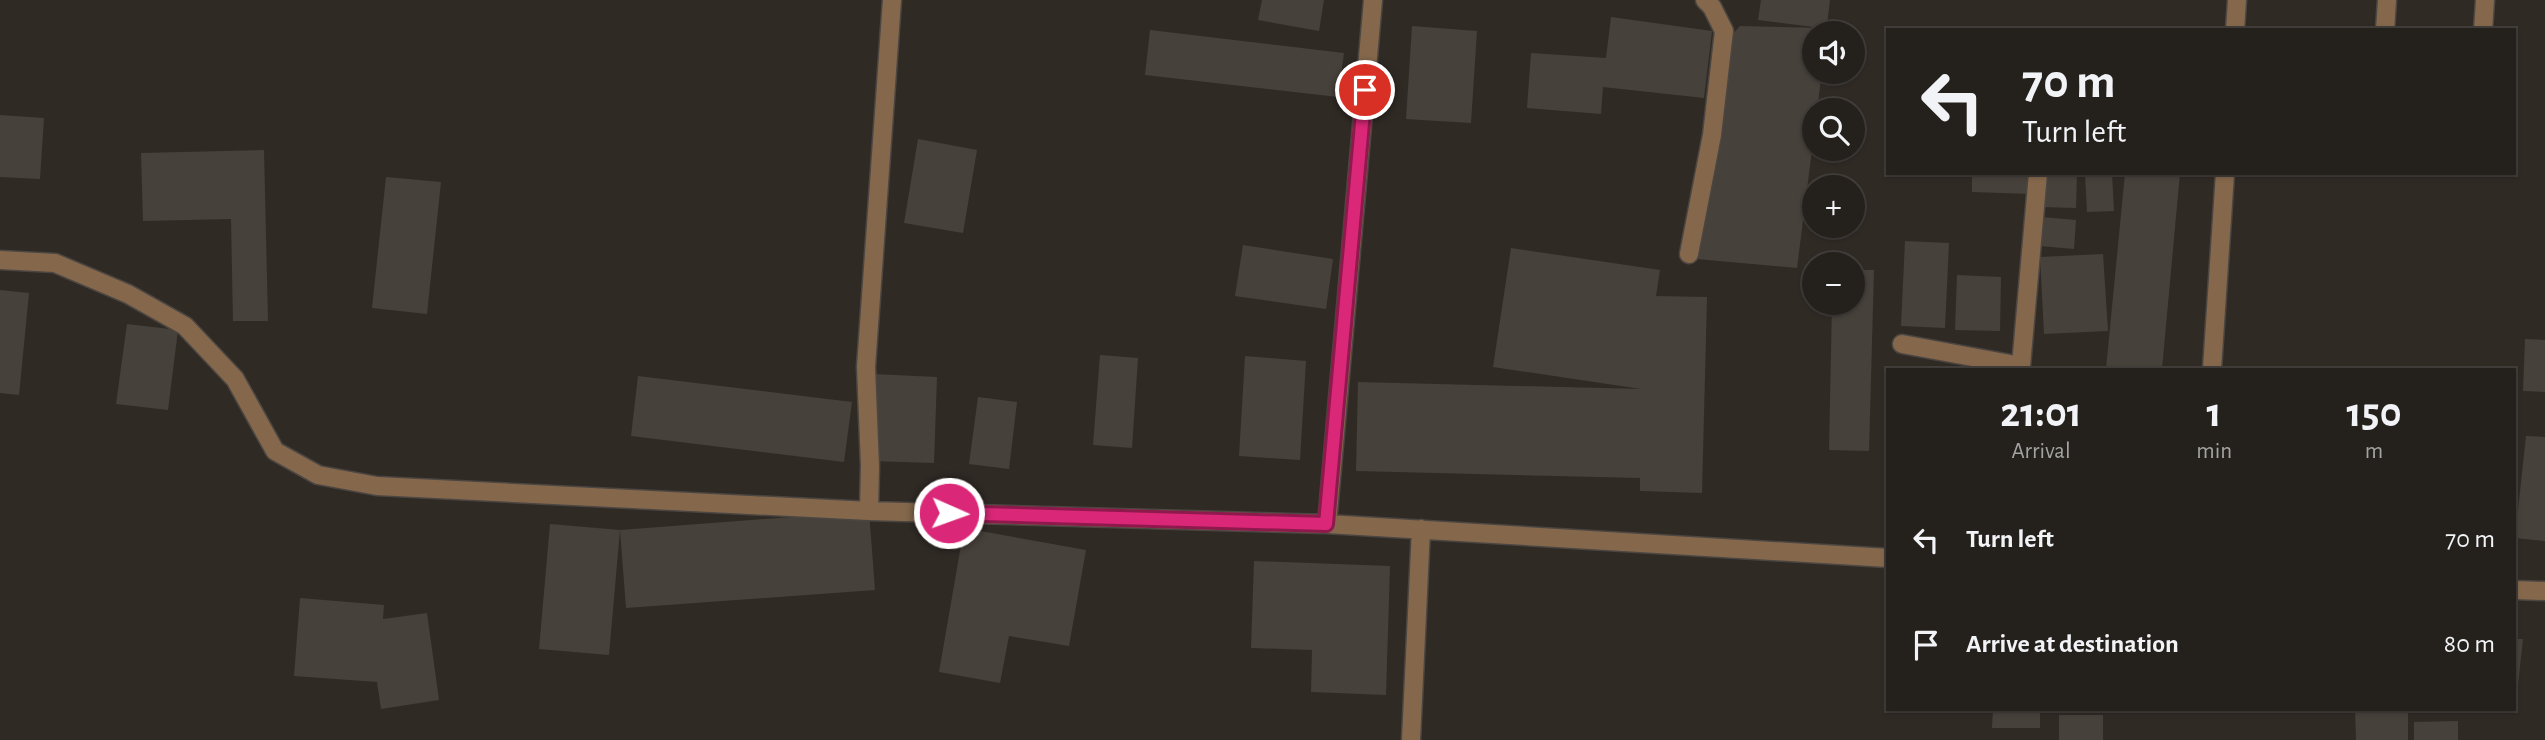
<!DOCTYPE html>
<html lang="en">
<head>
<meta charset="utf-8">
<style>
  body { margin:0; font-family:"Alegreya Sans",sans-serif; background:#2c2825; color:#f1f3f6; height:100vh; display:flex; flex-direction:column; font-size:26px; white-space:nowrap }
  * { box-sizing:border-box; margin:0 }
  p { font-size:23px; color:#a3a3a3 }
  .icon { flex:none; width:38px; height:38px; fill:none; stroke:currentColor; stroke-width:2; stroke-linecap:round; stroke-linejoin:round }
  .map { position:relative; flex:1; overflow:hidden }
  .details { position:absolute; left:1886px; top:368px; width:630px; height:343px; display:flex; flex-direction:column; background:#24201c; border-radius:0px; box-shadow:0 2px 5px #0004,0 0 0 2px #413e3b }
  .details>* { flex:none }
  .top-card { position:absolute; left:1886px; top:28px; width:630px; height:147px; border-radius:0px; box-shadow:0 2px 5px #0004,0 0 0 2px #413e3b; background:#24201c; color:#f1f3f6; overflow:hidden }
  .controls { position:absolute; left:1802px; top:21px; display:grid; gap:14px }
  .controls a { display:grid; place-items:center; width:63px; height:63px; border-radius:50%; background:#24201c; box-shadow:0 2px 5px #0004,0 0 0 2px #413e3b; font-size:35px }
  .pin { position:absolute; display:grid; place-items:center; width:60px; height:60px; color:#fff; margin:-30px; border:4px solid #fff; border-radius:50%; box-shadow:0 2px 7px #0007 }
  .me { position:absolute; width:77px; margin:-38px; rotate:92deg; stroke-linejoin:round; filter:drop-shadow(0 0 5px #0008) }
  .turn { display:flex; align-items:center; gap:24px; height:147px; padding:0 21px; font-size:32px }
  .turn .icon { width:91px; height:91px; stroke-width:2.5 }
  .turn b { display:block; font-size:49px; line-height:60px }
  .eta { display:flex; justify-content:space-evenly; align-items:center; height:119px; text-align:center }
  .eta b { font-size:42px; font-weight:700; line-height:49px }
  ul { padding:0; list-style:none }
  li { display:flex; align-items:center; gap:21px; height:105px; padding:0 21px }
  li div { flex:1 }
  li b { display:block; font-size:26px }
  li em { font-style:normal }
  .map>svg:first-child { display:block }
  .building { fill:#47413b }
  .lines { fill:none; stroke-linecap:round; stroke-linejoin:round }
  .minor-casing { stroke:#4c4642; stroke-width:21 }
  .minor { stroke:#85684c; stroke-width:18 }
  .route-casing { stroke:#8e194d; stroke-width:18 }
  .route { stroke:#db2777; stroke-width:12 }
</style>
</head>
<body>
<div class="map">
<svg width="2545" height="740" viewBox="0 0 2545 740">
  <rect width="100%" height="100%" fill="#302a25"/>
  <path class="building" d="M1262,0H1324L1319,31L1258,20Z
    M1761,0H1830L1826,33H1815V72H1822L1817,110H1815V126L1797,268L1697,259L1731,36L1740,26L1822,28L1758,20Z
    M1611,17L1712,31L1704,98L1603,87L1601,114L1527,108L1531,53L1606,58Z
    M1412,26L1477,31L1471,123L1406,119Z
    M1150,30L1344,53L1338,97L1145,75Z
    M0,115L44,118L40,179L0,177Z
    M918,139L977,150L963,233L904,223Z
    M264,150L268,321H233L231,219L143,221L141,153Z
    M1972,173H2031V194L1972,192Z
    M2043,173H2077L2076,208L2042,207Z
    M2112,173L2114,211L2087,212L2085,174Z
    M2125,173H2180L2162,369H2106Z
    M386,177L441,182L427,314L372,308Z
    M2042,217L2076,220L2074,249L2040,246Z
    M1905,241L1949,243L1945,328L1901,326Z
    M1243,245L1333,259L1326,309L1235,296Z
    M1511,248L1660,270L1656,296L1707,297L1702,493L1640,491V478L1356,471L1358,382L1641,389L1493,367Z
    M2103,254L2108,331L2044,334L2040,257Z
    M1853,270H1874L1869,451L1829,450L1832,303H1853Z
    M1957,275L2001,277L2000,331L1955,330Z
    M0,290L29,293L19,395L0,393Z
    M127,324L178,330L168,410L116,404Z
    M2525,339L2545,340V392L2523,391Z
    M1100,355L1138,358L1132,448L1093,445Z
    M1245,356L1306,361L1300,460L1239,456Z
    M873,374L937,377L934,463L870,461Z
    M638,376L852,402L844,462L631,436Z
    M978,397L1017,402L1009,469L969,464Z
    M2526,436L2545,437V541L2515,538Z
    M869,511L875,590L626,608L620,530Z
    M550,524L620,530L609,655L539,649Z
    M964,528L1086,550L1069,646L1009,636L1000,683L939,672Z
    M1254,561L1390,566L1386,695L1311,692L1312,650L1251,648Z
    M300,598L384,605L383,619L427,613L439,700L381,709L377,682L294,676Z
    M2515,639H2523L2518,685H2515Z
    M1993,709H2040V728H1992Z
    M2355,709H2408V740H2356Z
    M2411,709H2458L2459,713H2411Z
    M2059,715H2103V740H2059Z
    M2458,721V740H2414V722Z"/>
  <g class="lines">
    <g class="minor-casing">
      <path id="minor" d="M2235,30L2237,0
        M2385,30L2387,0
        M2483,30L2485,0
        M1689,254L1712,135L1724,31L1712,7L1705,0
        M0,260L55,263L128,294L185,326L235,379L275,451L318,475L377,486L869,511L1327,524L1888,558
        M1902,344L2021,366V369
        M2021,366L2038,173
        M2212,369L2225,173
        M869,511L870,466L866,367L892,0
        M1327,524L1373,0
        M2515,590L2545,591
        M1411,740L1421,529"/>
    </g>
    <use href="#minor" class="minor"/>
  </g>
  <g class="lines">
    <g class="route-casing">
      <path id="route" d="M949,513L1326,524L1365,90"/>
    </g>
    <use href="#route" class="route"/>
  </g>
</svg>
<div class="controls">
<a><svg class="icon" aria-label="sound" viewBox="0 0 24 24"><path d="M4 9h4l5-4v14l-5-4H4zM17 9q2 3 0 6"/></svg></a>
<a><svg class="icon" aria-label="search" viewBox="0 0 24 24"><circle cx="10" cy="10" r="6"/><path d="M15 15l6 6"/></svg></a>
<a>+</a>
<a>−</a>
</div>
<div class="pin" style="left:1365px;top:90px;background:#d93025"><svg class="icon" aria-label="arrive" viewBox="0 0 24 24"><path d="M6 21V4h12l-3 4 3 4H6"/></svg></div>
<svg class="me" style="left:949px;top:513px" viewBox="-20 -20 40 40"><circle r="17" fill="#db2777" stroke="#fff" stroke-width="3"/><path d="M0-11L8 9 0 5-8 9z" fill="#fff"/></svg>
<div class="top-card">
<div class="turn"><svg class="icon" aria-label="left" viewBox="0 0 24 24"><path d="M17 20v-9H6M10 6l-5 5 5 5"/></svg><div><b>70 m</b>Turn left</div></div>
</div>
<section class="details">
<div class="eta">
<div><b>21:01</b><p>Arrival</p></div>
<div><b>1</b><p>min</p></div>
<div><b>150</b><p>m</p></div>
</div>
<ul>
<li><svg class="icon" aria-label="left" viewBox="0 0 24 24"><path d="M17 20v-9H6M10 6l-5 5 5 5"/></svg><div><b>Turn left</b></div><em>70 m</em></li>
<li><svg class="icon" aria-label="arrive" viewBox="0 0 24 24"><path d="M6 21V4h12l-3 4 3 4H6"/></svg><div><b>Arrive at destination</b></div><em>80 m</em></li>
</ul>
</section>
</div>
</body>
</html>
